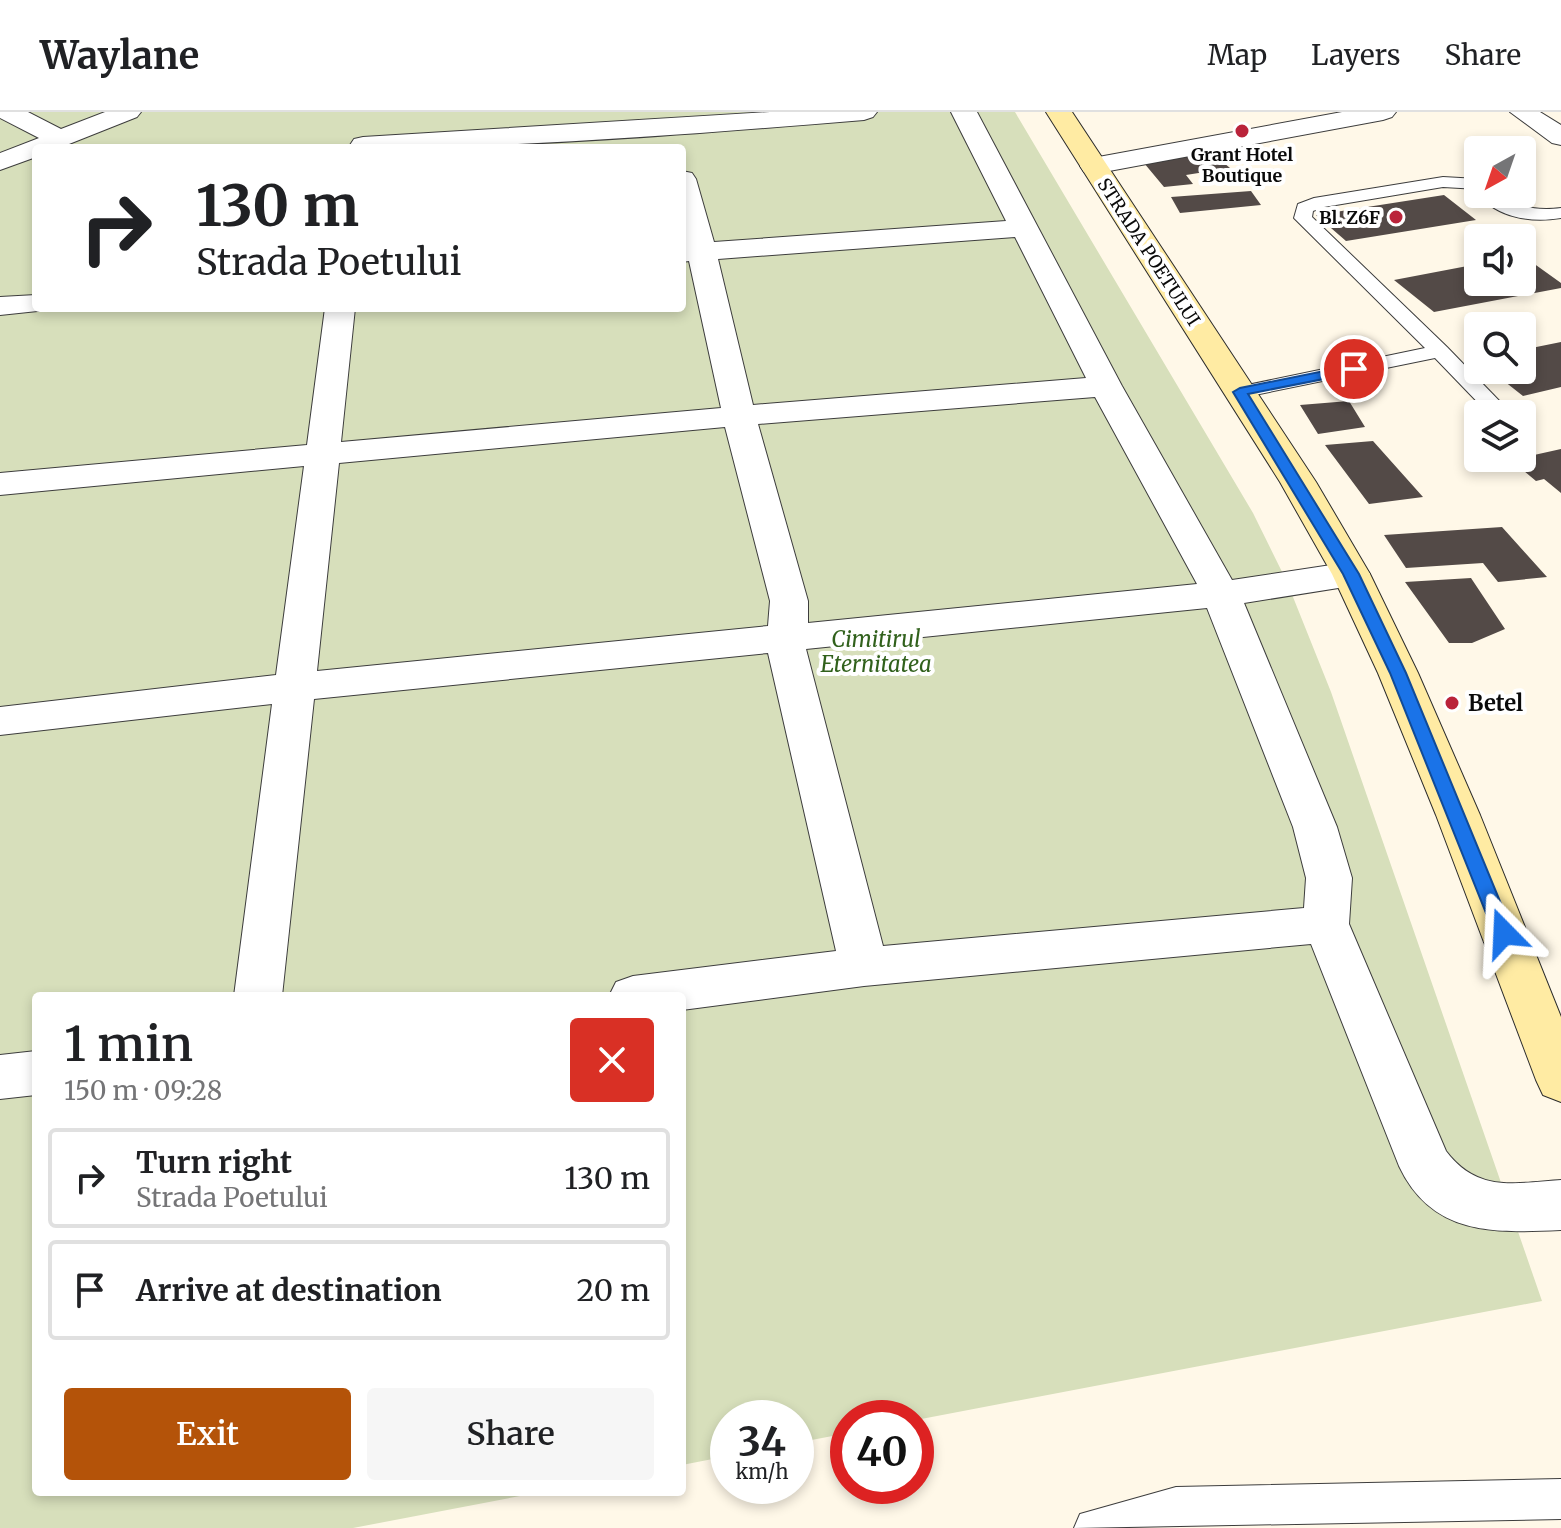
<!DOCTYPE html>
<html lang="en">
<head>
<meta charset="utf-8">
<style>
  body { margin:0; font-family:Merriweather,serif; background:#f6f6f6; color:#202124; height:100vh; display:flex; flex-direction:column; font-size:30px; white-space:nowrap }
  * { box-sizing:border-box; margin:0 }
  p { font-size:26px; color:#757577 }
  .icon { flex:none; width:44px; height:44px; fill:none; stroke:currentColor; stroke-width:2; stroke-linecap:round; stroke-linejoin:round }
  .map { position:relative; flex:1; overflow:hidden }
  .side { position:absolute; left:32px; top:880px; width:654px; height:504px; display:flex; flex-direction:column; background:#fff; border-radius:8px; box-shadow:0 4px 12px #0003 }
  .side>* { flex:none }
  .top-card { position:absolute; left:32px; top:32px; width:654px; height:168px; border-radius:8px; box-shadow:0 4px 12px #0003; background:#fff; color:#202124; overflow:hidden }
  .needle { width:52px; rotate:220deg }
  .tools { position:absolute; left:1464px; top:24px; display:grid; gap:16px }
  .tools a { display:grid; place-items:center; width:72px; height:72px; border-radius:8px; background:#fff; box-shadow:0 4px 12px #0003; font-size:40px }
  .speed { position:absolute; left:710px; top:1288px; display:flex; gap:16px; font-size:40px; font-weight:700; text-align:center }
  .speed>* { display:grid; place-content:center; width:104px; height:104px; border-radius:50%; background:#fff; box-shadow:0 4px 12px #0003; line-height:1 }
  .speed small { font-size:20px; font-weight:400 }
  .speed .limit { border:12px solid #d22; background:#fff; color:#111 }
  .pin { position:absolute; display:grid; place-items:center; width:68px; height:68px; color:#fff; margin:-34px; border:4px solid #fff; border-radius:50%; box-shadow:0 2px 8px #0007 }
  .me { position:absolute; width:88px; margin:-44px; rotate:339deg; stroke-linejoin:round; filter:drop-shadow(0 0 6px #0008) }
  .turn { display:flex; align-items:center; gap:28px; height:168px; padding:0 32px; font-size:36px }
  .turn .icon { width:104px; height:104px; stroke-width:2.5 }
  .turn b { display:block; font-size:56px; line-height:68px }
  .round { display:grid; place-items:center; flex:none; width:84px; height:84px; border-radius:8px; background:#f6f6f6 }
  .headline { display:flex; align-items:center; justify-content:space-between; height:136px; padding:0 32px }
  h1 { font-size:48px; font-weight:600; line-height:60px }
  .action { display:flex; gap:16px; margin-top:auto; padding:16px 32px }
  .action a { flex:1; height:92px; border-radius:8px; background:#b45309; color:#fff; font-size:32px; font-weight:600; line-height:92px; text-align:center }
  .action a+a { background:#f6f6f6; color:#202124 }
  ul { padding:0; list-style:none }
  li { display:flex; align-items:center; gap:24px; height:100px; margin:0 16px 12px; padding:0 16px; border:4px solid #e0e0e0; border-radius:8px }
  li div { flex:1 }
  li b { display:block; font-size:30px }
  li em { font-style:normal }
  header { display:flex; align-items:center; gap:48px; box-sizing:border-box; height:112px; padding:0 40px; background:#fff; border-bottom:2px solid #e0e0e0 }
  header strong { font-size:38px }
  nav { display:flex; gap:44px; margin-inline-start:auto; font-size:28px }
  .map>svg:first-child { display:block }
  .cemetery { fill:#d7dfbb; fill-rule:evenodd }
  .building { fill:#534a47 }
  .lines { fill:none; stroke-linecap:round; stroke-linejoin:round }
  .lane-casing { stroke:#3d3d3d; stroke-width:2 }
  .street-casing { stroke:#3d3d3d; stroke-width:2 }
  .secondary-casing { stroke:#2c2c2c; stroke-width:2 }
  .lane { fill:#fff; fill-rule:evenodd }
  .street { fill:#fff; fill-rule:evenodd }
  .secondary { fill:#ffeba3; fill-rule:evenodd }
  .route { fill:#1a73e8; stroke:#114b97; stroke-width:2 }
  .poi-dot { fill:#ba233a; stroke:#fff; stroke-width:3 }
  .labels { text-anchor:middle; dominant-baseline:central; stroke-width:8; stroke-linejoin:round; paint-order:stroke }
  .far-poi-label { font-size:18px; font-weight:bold; fill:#0a0a0a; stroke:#fff }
  .far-street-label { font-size:18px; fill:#0a0a0a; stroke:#fff }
  .park-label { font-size:22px; font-style:italic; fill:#31611c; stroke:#fff }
  .poi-label { font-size:22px; font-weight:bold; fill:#0a0a0a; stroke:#fff; text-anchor:start }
</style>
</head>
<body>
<header>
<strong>Waylane</strong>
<nav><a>Map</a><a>Layers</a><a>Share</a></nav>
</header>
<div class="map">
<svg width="1561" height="1416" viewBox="0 0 1561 1416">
  <rect width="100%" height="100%" fill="#fff8e8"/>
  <path class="cemetery" d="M0,0H1015L1253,401L1287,470L1331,580L1542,1189L916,1308L848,1306V1321L796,1331V1306H728V1344L682,1353V884H36V1380H541L353,1416H0ZM36,36H682V196H36Z"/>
  <path class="building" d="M1211,40L1230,56L1186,63L1193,72L1164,75L1144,51Z
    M1251,79L1261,93L1180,101L1171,85Z
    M1444,83L1476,108L1346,129L1316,103Z
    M1522,143L1561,171V176L1434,200L1394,168L1478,152V170H1522Z
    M1561,230V275L1523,284L1490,258H1522V238Z
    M1349,289L1365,315L1318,322L1300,293Z
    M1373,329L1423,385L1369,392L1325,333Z
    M1561,337V381L1544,367L1536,369L1511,348Z
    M1502,415L1547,465L1498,470L1483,451L1406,456L1384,423Z
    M1471,466L1505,517L1472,531H1449L1405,470Z"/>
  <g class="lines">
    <g class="lane-casing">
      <path id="lane" d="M1443,65L1478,67V77L1443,75L1324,95L1313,99L1312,105L1447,235L1512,302H1489L1435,246L1240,286L1233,284L1230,280L1233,276L1425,236L1294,106L1298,92L1314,86Z
        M1478,82C1513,82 1519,102 1561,96V106C1531,111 1498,106 1478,82Z
        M1561,1367V1407L1074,1416L1080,1402L1176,1375Z"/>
    </g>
    <g class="street-casing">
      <path id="street" d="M0,0H28L61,17L105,0H141L137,5L59,36H36V45L0,58V41L39,26L0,6Z
        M770,0H877L873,5L864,8C694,22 523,36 352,36L350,33L354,27L363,25Z
        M951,0H977L1122,274L1232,468L1351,450L1364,454L1370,462L1364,470L1351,474L1244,491L1337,715L1352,766L1349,812L1446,1039C1478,1081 1514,1071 1561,1068V1118C1494,1121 1432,1124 1399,1054L1311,832L864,874L682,898V884H609L616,870L633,864L836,839L768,541L314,587L282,884H234L272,592L0,623V595L276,563L304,354L0,383V361L307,333L325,196H355L341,330L721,296L689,149L682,150V132H685L682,119V59L692,61L696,67L714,130L1006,109ZM1015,125L1086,266L753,293L718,147ZM1095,285L1197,472L808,511V489L758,312ZM725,315L770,489L768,514L317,559L339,351ZM1207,496L1293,715L1306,766L1304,796L883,834L806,537Z
        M1342,0H1396L1392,5L1383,8L1093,62L1084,60L1080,54L1084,48L1093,46Z
        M1510,0H1540L1561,13V33L1552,31Z
        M36,183V196H48L47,198L0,203V185Z
        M36,939V983L0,987V943Z"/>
    </g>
    <g class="secondary-casing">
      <path id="secondary" d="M1046,0H1072L1316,370L1370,462L1418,561L1480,703L1561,905V990L1543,983L1536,968L1436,703L1378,561L1332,462L1280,370Z"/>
    </g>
    <use href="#lane" class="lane"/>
    <use href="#street" class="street"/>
    <use href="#secondary" class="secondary"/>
  </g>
  <path class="route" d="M1354,253L1361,257L1359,260L1248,282L1359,462L1406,561L1513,821L1510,826H1497L1494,821L1390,561L1343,462L1233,280L1240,276Z"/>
  <g class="poi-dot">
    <circle cx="1242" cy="19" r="8"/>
    <circle cx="1396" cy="105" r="8"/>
    <circle cx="1452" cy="591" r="8"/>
  </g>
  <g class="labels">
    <g class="far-poi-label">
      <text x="1242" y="42">Grant Hotel<tspan x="1242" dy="21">Boutique</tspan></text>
      <text x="1380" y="105" text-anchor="end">Bl. Z6F</text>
    </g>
    <g class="far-street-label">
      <text transform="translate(1149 140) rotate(57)">STRADA POETULUI</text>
    </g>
    <g class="park-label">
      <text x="876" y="527">Cimitirul<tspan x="876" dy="25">Eternitatea</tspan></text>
    </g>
    <g class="poi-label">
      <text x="1468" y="591">Betel</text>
    </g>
  </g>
</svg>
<div class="tools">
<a><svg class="needle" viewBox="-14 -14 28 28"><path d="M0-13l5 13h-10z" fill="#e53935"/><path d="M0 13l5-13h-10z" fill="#757577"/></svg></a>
<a><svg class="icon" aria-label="sound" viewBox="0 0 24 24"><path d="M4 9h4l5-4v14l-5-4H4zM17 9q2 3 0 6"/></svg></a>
<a><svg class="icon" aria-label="search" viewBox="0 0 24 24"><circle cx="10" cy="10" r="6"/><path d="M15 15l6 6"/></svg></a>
<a><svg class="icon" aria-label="layers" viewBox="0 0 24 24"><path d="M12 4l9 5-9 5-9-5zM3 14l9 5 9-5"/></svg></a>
</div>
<div class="speed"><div>34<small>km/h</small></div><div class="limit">40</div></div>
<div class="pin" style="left:1354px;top:257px;background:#d93025"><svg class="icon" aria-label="arrive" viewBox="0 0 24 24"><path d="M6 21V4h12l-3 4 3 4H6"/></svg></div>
<svg class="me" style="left:1504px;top:821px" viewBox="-20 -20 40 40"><path d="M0-17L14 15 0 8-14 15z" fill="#1a73e8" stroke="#fff" stroke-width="4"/></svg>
<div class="top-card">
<div class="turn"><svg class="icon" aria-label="right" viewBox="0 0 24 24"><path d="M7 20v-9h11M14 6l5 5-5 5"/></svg><div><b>130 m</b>Strada Poetului</div></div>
</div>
<section class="side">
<div class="headline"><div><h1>1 min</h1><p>150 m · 09:28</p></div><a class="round" style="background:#d93025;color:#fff"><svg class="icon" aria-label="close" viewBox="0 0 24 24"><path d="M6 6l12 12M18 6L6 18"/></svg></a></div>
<ul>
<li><svg class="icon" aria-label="right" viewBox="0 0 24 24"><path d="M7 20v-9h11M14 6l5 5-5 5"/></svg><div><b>Turn right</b><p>Strada Poetului</p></div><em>130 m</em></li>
<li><svg class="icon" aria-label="arrive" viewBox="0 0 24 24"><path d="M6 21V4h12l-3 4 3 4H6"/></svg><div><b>Arrive at destination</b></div><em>20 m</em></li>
</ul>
<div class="action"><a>Exit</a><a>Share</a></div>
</section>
</div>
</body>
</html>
